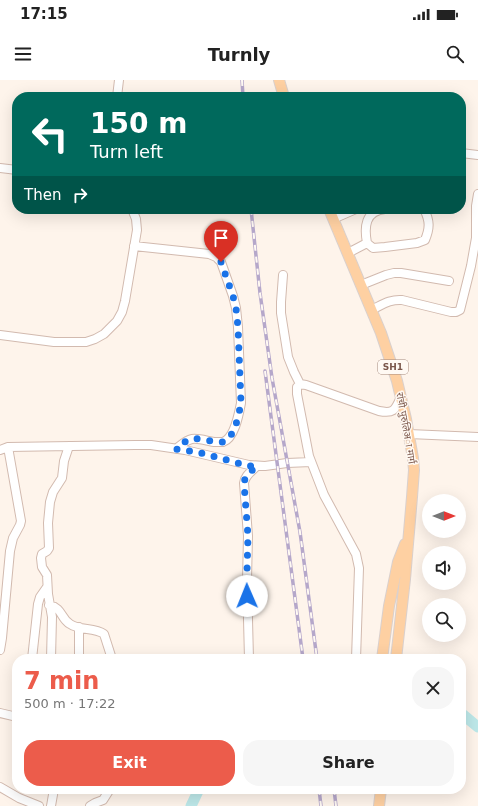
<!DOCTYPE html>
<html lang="en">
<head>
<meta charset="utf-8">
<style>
  body { margin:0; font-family:"DejaVu Sans","Noto Sans Devanagari",sans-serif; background:#f6f6f6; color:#222; height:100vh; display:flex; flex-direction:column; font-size:15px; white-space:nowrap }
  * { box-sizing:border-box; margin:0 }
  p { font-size:13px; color:#767676 }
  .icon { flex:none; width:22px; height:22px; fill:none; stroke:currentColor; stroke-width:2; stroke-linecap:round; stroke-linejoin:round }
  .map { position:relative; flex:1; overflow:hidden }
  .details { position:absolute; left:12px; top:574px; width:454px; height:140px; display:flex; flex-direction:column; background:#fff; border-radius:16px; box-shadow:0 4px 16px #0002 }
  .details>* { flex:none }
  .guide { position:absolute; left:12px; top:12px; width:454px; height:122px; border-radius:16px; box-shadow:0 4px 16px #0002; background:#00695c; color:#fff; overflow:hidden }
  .needle { width:26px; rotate:90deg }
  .fabs { position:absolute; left:422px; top:414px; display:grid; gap:8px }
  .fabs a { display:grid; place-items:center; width:44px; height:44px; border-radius:50%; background:#fff; box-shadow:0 4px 16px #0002; font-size:20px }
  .pin { position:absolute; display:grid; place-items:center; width:34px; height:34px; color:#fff; margin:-41px -17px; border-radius:50% 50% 50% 0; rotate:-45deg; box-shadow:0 0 4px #0007 }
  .pin .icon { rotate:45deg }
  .me { position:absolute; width:44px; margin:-22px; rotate:359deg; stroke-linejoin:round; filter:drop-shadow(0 0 3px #0008) }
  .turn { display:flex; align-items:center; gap:14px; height:84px; padding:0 12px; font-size:18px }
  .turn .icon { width:52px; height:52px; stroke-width:2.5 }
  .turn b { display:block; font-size:28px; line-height:34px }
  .then { display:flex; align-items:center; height:38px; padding:0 12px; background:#0003; gap:8px; font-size:15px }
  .round { display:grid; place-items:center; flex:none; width:42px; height:42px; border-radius:16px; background:#f6f6f6 }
  .head { display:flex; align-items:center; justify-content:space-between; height:68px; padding:0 12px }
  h1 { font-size:24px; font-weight:700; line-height:30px; color:#ec5c4b }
  .primary-button { display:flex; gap:8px; margin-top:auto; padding:8px 12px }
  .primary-button a { flex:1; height:46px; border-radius:16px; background:#ec5c4b; color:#fff; font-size:16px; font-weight:700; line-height:46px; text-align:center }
  .primary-button a+a { background:#f6f6f6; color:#222 }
  .status { display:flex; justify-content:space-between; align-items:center; height:28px; padding:0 20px; background:#fff; direction:ltr }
  .status svg { height:11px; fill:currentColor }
  header { display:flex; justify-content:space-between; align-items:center; height:52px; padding:0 12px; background:#fff; font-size:18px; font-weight:700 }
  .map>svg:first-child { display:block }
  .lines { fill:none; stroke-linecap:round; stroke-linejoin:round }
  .river { stroke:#bde8e9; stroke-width:11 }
  .minor-casing { stroke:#d2baaf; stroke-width:10 }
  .major-casing { stroke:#dad0cd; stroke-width:12 }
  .minor { stroke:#fff; stroke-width:8 }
  .major { stroke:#fed0a2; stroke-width:10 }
  .rail-casing { stroke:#b5a7ca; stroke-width:3.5 }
  .rail { stroke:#fff9f3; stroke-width:2; stroke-dasharray:6; stroke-linecap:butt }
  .route { stroke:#1a73e8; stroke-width:7; stroke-dasharray:0 12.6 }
  .labels { text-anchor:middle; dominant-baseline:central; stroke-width:3; stroke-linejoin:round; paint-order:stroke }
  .shield { fill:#fff9f3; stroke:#a3887d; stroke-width:1 }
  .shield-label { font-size:9px; font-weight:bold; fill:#7b574b }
  .street-label { font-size:10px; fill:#7b574b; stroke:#fff9f3 }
</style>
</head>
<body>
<div class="status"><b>17:15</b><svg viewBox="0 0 49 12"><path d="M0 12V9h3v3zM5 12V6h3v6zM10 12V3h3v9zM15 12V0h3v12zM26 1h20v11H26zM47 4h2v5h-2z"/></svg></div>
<header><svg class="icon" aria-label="menu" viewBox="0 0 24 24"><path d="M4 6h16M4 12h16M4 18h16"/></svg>Turnly<svg class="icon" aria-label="search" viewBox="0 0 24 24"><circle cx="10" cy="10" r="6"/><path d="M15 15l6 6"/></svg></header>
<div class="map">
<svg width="478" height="726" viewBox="0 0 478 726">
  <rect width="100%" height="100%" fill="#fef4eb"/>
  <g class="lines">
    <path class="river" d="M461,633L478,647
      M191,726L199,709"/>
    <g class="minor-casing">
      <path id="minor" d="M117,17L119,0
        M461,73L478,75
        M0,88L17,90
        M385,129C365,131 364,147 367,163L373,168L385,167L417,163L425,160C430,148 430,141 424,129
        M333,139L356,129
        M134,166L209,174L216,177L221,182L233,216L236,228L238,247L241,323C239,333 235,358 223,362C221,362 216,362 214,362C207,361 199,358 192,359C186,360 181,365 176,369
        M348,173L367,163
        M283,195L281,222V233L288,277L294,292L300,304
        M361,205L386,195L394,193H401L449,201
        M371,230C382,225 390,219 402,220L451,232H456L460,230L471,186L474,169L476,158V126L478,114
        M0,255L54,262H86L95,259L104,254L117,241L122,232L125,221L137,150L136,139L132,129
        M409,354L478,357
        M0,370L8,367L135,365H151L185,370L249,385L265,386L287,383L311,382
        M49,525C63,528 60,538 70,544C80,551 94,547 104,554L112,579
        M79,547V579
        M0,570L2,558L10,471L13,458L20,445L21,441L8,367
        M32,579L38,524L40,517L47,507
        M51,579L52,537L48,514L47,495L42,487L41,478L42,474L47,471L49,468L48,443L50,422L53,412L62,398L64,381L69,366
        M249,579L247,500L248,456L244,403C245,395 251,392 257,386
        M356,579L359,488L356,474L324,415L309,376L297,314V307L300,304L306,305L379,331C394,334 395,330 401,317
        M0,633L17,637
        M0,707L19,718L39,726
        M51,726L54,709
        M90,726L95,723L103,720L110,709"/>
    </g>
    <g class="major-casing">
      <path id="major" d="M279,0L284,17
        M329,129L381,253L397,301L406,339L413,378L414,390L412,417L405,499L396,579
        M382,579L389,526L398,482L405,464
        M379,726L381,709"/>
    </g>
    <use href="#minor" class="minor"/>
    <use href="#major" class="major"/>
    <g class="rail-casing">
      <path id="rail" d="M242,0L243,17
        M251,129L260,213L272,298L300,452L317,579
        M265,291L303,579
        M319,709L321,726
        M334,709L336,726"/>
    </g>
    <use href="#rail" class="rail"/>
  </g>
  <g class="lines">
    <path class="route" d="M221,182L233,216L236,228L238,247L241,323C239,333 235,358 223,362C221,362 216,362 214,361C207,361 199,358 192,359C186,360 181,365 176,369L197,372L249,386H257C251,392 245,395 244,403L248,456L247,491V516"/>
  </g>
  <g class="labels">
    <rect class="shield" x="378" y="280" width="30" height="14" rx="3"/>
    <g class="shield-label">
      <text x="393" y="287">SH1</text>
    </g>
    <g class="street-label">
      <text transform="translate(406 348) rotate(80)">रांची पुरुलिअा मार्ग</text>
    </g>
  </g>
</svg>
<div class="fabs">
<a><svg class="needle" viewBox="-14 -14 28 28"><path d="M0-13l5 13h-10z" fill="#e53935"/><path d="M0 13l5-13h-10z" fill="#767676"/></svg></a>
<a><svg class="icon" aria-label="sound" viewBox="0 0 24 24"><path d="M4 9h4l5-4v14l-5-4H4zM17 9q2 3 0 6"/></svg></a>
<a><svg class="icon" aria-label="search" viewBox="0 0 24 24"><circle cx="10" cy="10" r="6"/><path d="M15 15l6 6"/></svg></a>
</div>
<div class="pin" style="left:221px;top:182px;background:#d93025"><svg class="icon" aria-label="arrive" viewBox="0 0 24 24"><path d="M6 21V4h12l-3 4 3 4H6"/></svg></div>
<svg class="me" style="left:247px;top:516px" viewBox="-20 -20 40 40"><circle r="19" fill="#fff"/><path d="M0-13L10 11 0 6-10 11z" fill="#1a73e8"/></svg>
<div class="guide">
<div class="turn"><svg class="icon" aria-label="left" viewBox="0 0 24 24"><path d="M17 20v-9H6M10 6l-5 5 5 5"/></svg><div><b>150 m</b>Turn left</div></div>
<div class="then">Then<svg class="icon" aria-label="right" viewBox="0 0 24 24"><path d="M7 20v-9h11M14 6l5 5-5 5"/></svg></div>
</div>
<section class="details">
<div class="head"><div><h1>7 min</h1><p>500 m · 17:22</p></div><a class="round"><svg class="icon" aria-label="close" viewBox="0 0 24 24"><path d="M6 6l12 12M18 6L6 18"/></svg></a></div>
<div class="primary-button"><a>Exit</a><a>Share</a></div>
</section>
</div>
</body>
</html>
